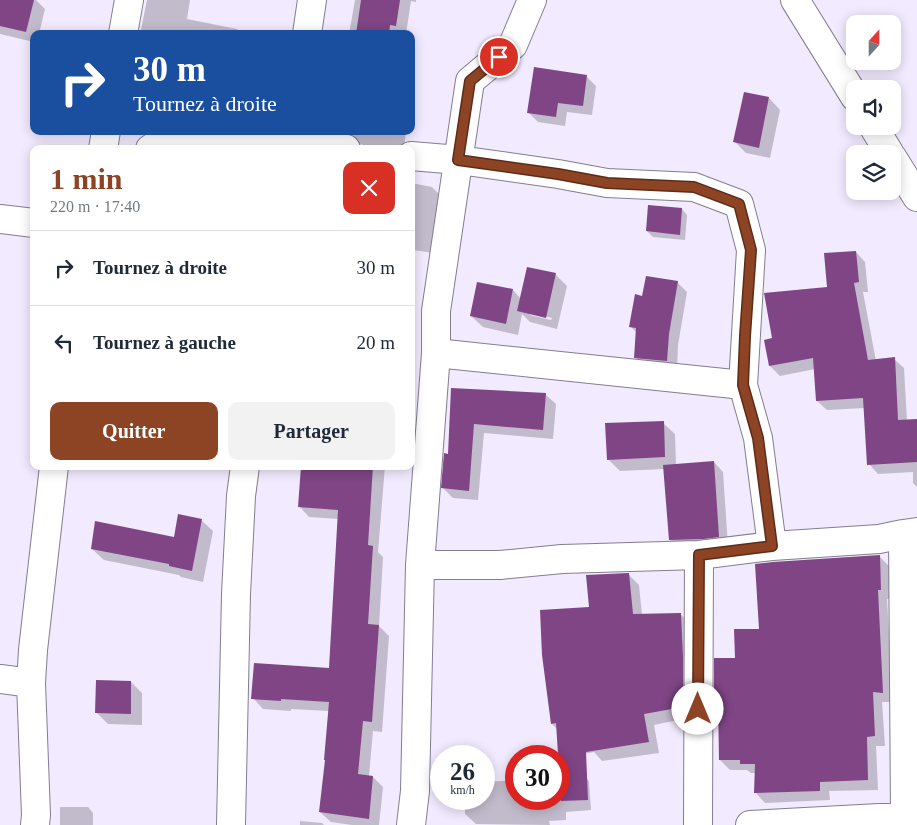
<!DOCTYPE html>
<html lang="fr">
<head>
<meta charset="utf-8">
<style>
  body { margin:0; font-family:"Times New Roman",serif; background:#f2f2f3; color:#1f2937; height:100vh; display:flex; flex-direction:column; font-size:19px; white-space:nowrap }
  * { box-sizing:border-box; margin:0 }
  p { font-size:16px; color:#747a83 }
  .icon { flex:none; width:28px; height:28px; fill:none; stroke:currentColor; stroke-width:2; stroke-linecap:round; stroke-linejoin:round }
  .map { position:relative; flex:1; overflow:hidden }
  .drawer { position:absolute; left:30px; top:145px; width:385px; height:325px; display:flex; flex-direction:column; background:#fff; border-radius:10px; box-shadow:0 2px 12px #0003 }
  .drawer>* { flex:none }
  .top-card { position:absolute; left:30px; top:30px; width:385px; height:105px; border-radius:10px; box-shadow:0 2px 12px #0003; background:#1a4fa0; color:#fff; overflow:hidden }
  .needle { width:32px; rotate:21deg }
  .fabs { position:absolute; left:846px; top:15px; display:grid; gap:10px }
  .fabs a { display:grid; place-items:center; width:55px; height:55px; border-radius:10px; background:#fff; box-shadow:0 2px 12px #0003; font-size:25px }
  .speed { position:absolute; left:430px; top:745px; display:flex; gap:10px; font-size:25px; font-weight:700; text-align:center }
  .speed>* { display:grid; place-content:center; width:65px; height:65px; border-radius:50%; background:#fff; box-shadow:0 2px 12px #0003; line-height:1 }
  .speed small { font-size:12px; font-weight:400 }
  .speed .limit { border:8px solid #d22; background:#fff; color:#111 }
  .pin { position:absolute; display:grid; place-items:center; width:42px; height:42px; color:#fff; margin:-21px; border:2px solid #fff; border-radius:50%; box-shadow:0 1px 5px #0007 }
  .me { position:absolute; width:55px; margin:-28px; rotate:0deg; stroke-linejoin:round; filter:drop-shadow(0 0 4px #0008) }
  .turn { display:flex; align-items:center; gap:18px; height:105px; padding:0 20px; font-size:22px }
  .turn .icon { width:65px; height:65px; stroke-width:2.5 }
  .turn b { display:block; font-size:35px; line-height:42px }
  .round { display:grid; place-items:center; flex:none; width:52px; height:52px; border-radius:10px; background:#f2f2f3 }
  .head { display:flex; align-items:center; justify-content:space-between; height:85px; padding:0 20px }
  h1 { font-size:30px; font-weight:600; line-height:38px; color:#8d4425 }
  .button { display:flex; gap:10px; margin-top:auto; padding:10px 20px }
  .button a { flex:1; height:58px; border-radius:10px; background:#8d4425; color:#fff; font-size:20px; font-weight:600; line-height:58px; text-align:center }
  .button a+a { background:#f2f2f3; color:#1f2937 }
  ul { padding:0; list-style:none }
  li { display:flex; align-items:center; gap:15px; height:75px; padding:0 20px; border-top:1px solid #e0e1e3 }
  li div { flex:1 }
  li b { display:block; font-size:19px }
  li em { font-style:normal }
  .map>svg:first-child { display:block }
  .shadow { fill:#0003; fill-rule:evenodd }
  .building { fill:#7f4585 }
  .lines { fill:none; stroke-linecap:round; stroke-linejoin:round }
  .minor-casing { stroke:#847d8f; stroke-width:30 }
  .minor { stroke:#fff; stroke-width:28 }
  .route-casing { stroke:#5c2c18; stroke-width:12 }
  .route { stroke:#8d4425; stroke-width:9 }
</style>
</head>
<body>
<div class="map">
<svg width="917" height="825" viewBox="0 0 917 825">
  <rect width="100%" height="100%" fill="#f2eafe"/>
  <path class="shadow" d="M0,0H36L45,9L39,34H34V42L0,34Z
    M147,0H190L187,19L237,29L242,34H140Z
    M355,0H416V2L411,1L406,34H349Z
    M586,76L596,86L592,115L567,112L565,126L538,122L528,112Z
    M769,98L780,110L770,158L746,153L735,142Z
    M305,131H406L404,149H363L362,144H360L312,138Z
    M411,183L432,187L442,197L440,254L413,250L411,265Z
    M682,209L687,215L685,240L653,237L647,231Z
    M856,252L865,262L868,292H863L876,361L894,359L904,368L907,421L917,420V487L913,483V472L878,474L869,464L865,408L827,410L817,401L815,369L780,376L770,366L774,339L828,288Z
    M555,274L567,286L557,329L530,322L522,314L518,335L483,327L471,316L513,290L521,299ZM530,313L552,318L551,320L530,315Z
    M677,282L687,292L678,345L677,370L645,367L636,357L637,333L631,327L643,297Z
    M452,389L546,395L556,404L553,439L484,433L478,500L453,498L443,488L449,455Z
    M663,423L675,434L676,465L714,462L723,472L728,546L680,549L670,540L665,469L620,471L608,459Z
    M302,466H385L378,552L383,557L379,626L389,636L382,732L373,731L369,776L373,777L383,787L379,825H352L331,822L320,812L326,761L325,760L329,711L291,709V711L263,709L253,698L330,669L339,519L309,517L299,506Z
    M201,520L213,531L203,582L181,577L179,575L104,560L92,549L175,538Z
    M879,556L889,566L890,599H887L893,702H882L885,746H876L878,790L829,791L830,800L765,803L756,793V773H751L747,770H730L720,760V705L715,701L716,659H736L760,630Z
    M628,574L639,585L642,615H681L692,625L693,717L654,725L659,753L602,761L594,752L569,757L558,730L552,724L590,609Z
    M131,682L142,693V725L108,724L97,713Z
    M579,770L589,781L591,810L566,812V820L549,821L550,825L476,824L465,814V799H484V782L516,780V799H559V772Z
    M60,807H88L93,813V825H60Z
    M300,821L322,823L324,825H300Z"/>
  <path class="building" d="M0,0H34L26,32L0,26Z
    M361,0H400L396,26L390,25L389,34H356Z
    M534,67L587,75L583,106L558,103L556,117L527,113Z
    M744,92L769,97L759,148L733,142Z
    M648,205L682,208L680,235L646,231Z
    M856,251L859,282L854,283L868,360L895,357L898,420L917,419V462L867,465L863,398L816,401L813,358L769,366L764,340L772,338L764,293L827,287L824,253Z
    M527,267L556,273L546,318L517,311Z
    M646,276L678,281L669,334L667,361L634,358L636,328L629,327L635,294L642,296Z
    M477,282L513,289L506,324L470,316Z
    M451,388L546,393L543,430L474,424L469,491L441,488L444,453L448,454Z
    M664,421L665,457L607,460L605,423Z
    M714,461L719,537L703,539L669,540L663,465Z
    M301,466H373L368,545L373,546L368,624L379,625L372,722L363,721L358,774L373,776L369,819L319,812L325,760H324L329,702L281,699V701L251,699L254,663L329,668L338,510L298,507Z
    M178,514L202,519L192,571L169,566V564L91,549L95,521L174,537Z
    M880,555L881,590H878L883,693L873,692L875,736L867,737L868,780L820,782V791L754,793L755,764H740V760H719L718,700L714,701V658H735L734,629H759L755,564L773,562Z
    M629,573L633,614L681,613L683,657V707L644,714L649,742L586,752L588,800L561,801L556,723L551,724L542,655L540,610L589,607L586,575Z
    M96,680L131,681V714L95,713Z"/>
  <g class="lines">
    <g class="minor-casing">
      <path id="minor" d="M795,0L855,97
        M123,34L129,0
        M307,34L312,0
        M873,126L890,154
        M103,149L106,131
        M150,149L153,147L198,141L291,143L346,149
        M411,156L459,160L558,174L607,183L694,187L739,204L751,250L743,385L758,438L772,546
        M892,157L917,197
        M0,219L34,223
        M436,353L743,385
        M903,534L905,816
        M420,565H500L562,559L699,555L772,546L879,539L903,534L917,532
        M0,679L31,683
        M35,825L36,815L31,683L33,650L54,466
        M231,825L236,594L241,496L245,466
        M411,825L415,791L420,565L436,353V311L470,81L513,45L532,0
        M698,825L699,555
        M750,825L917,816"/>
    </g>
    <use href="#minor" class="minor"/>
  </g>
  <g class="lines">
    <g class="route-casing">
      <path id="route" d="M499,57L470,81L458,160L558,174L607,183L694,187L739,204L751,250L745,336L743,385L758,438L772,546L699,555L698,709"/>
    </g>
    <use href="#route" class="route"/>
  </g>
</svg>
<div class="fabs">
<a><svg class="needle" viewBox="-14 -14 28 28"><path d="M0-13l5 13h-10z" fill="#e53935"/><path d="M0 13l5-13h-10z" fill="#747a83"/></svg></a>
<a><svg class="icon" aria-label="sound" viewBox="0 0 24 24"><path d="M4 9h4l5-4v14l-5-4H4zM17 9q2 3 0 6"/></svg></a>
<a><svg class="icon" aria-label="layers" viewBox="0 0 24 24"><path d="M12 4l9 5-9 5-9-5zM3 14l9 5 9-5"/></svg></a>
</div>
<div class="speed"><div>26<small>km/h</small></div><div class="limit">30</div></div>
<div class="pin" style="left:499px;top:57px;background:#d93025"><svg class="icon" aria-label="arrive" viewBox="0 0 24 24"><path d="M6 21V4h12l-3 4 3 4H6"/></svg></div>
<svg class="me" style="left:698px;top:709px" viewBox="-20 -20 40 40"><circle r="19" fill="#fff"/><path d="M0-13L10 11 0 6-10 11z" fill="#8d4425"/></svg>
<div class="top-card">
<div class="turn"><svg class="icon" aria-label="right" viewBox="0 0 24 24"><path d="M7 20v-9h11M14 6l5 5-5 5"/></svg><div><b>30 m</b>Tournez à droite</div></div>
</div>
<section class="drawer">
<div class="head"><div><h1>1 min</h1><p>220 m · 17:40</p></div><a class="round" style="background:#d93025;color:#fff"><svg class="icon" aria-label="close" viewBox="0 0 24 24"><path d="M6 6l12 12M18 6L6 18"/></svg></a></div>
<ul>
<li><svg class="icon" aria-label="right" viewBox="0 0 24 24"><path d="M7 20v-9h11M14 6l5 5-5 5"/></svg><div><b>Tournez à droite</b></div><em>30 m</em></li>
<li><svg class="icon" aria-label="left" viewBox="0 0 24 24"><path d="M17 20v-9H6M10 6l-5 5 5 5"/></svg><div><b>Tournez à gauche</b></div><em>20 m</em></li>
</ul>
<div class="button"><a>Quitter</a><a>Partager</a></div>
</section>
</div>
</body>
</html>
